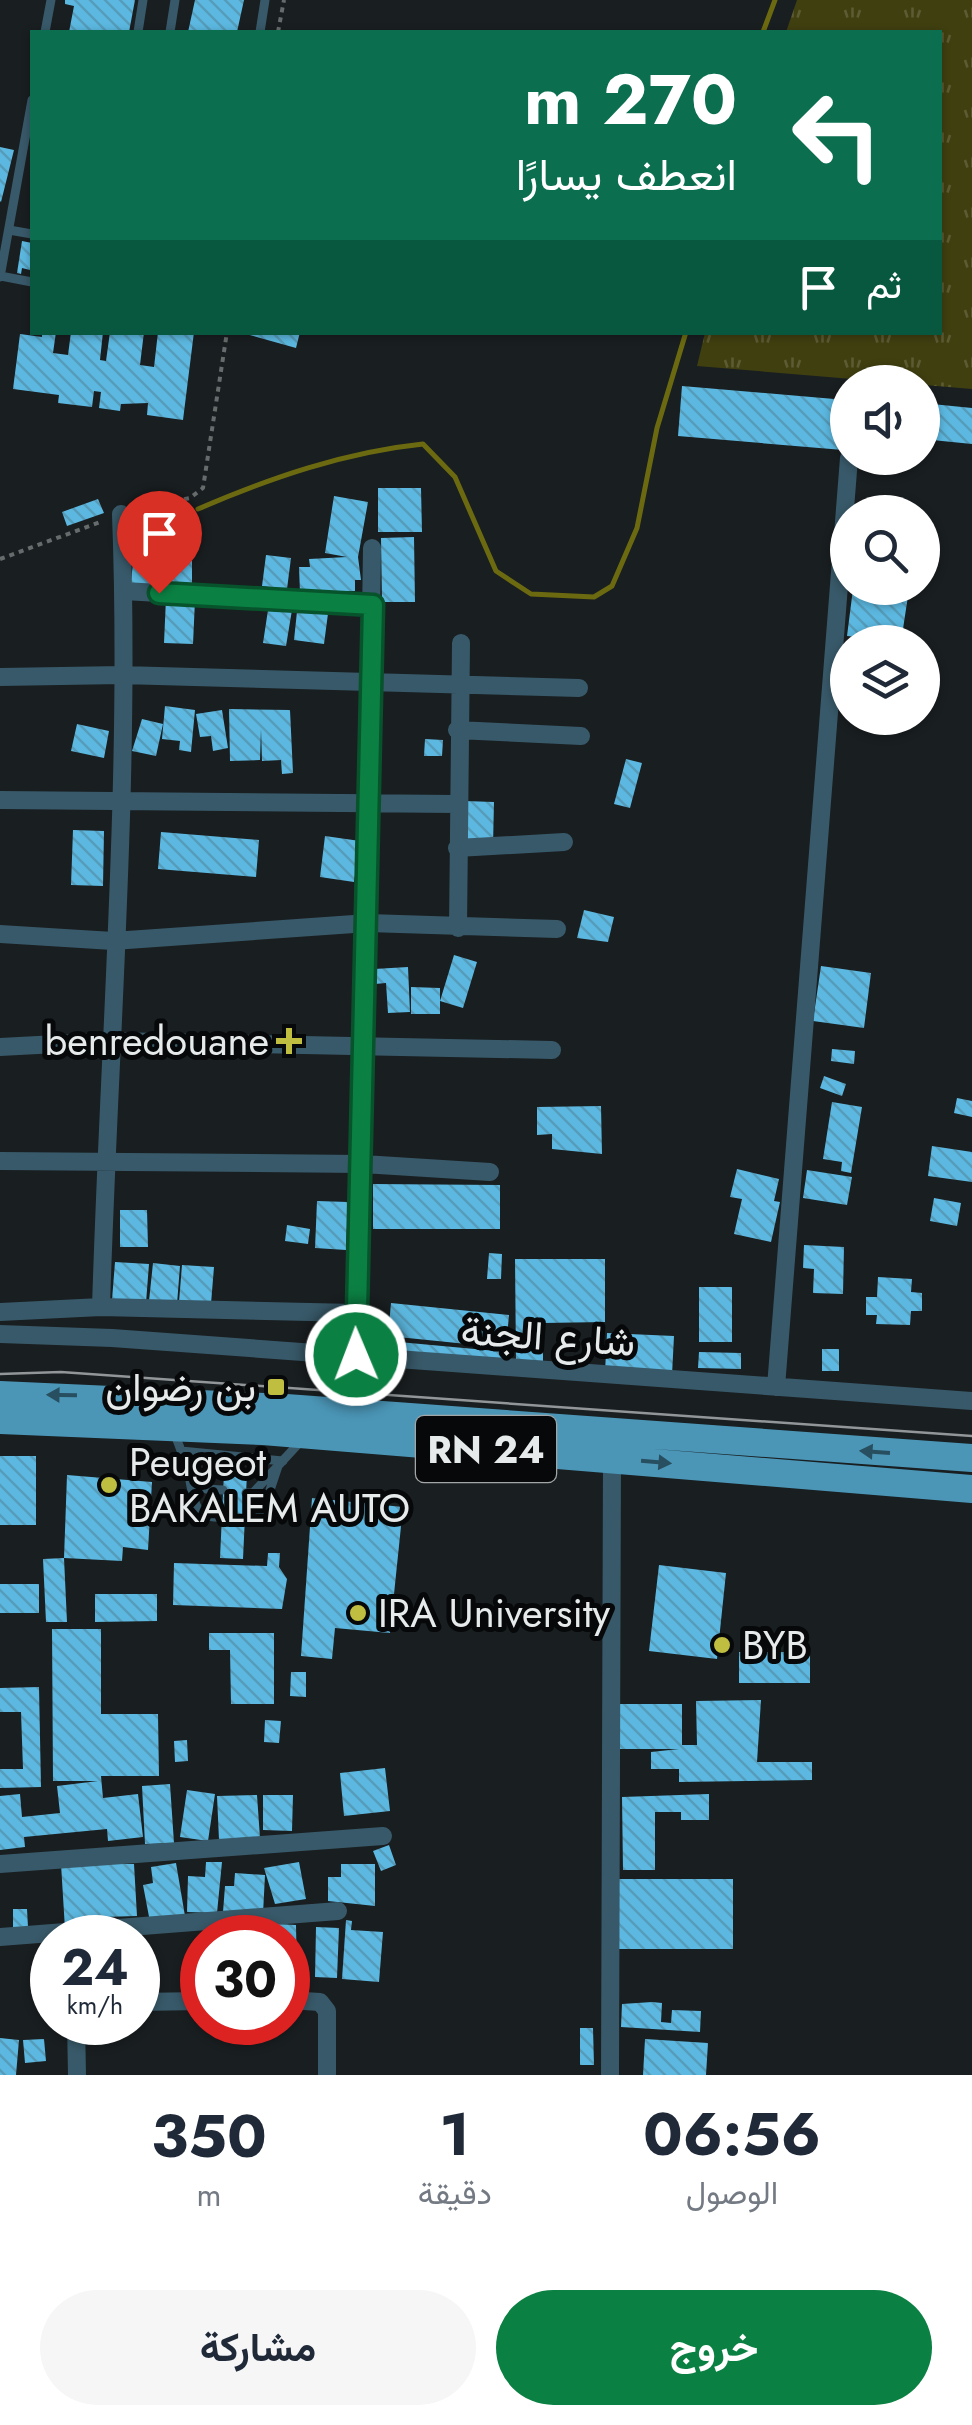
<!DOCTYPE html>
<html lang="ar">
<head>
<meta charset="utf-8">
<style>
  body { margin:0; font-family:Jost,Vazirmatn,sans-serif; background:#f6f6f7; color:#1f2937; direction:rtl; height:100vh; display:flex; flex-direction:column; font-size:38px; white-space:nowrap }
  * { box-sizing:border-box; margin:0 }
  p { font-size:32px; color:#747a83 }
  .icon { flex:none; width:55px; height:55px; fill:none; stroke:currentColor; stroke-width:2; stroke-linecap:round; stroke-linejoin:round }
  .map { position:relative; height:2075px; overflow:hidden; direction:ltr }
  .details { display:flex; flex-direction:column; background:#fff; flex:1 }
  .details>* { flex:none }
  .banner { position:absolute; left:30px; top:30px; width:912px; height:305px; border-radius:0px; box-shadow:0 2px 8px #0004; direction:rtl; background:#0b6e4f; color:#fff; overflow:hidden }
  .controls { position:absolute; left:830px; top:365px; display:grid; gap:20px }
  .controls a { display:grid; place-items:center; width:110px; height:110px; border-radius:50%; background:#fff; box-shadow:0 2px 8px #0004; font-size:50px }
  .speed { position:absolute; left:30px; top:1915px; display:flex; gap:20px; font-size:50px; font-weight:700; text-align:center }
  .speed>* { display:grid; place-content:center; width:130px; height:130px; border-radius:50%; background:#fff; box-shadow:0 2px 8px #0004; line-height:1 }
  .speed small { font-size:25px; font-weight:400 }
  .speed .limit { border:15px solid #d22; background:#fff; color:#111 }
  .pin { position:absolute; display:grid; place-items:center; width:85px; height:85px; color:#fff; margin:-102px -42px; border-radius:50% 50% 50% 0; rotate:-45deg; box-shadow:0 0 10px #0007 }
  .pin .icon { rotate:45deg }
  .me { position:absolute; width:110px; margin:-55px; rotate:359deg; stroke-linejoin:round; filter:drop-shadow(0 0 8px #0008) }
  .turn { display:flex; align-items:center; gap:35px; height:210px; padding:0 40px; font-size:45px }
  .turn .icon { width:130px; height:130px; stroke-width:2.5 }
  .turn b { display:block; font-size:70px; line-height:85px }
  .then { display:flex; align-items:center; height:95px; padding:0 40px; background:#0003; gap:20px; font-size:38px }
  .eta { display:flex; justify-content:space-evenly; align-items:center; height:170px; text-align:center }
  .eta b { font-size:60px; font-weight:700; line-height:70px }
  .primary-button { display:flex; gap:20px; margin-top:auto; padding:20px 40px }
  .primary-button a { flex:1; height:115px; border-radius:60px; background:#0b8043; color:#fff; font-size:40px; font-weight:700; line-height:115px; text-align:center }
  .primary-button a+a { background:#f6f6f7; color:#1f2937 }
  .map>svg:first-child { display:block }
  .grass { fill:url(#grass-tufts) }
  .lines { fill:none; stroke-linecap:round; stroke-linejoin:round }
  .stream { stroke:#6c6a10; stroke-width:5 }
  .building { fill:url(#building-back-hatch) }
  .path { stroke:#666b6c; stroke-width:4; stroke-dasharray:5 5; stroke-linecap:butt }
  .service { stroke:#385969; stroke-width:9 }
  .minor { stroke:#385969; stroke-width:18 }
  .primary { stroke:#4b96b7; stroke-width:28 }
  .tram { stroke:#929698; stroke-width:2.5 }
  .oneway { fill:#284f60 }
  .route-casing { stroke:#07532c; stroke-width:25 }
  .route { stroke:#0b8043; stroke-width:18 }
  .poi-dot { fill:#c0be40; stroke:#060809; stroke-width:4 }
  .labels { text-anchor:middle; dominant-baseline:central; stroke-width:10; stroke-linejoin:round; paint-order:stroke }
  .shield { fill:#060809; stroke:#a3a6a7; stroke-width:2.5 }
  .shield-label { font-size:38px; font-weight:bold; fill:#e6eaeb }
  .poi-label { font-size:40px; fill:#e6eaeb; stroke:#060809; text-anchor:start }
  .street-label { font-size:40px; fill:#e6eaeb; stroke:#060809 }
</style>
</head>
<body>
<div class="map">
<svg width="972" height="2075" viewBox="0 0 972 2075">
  <defs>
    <pattern id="grass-tufts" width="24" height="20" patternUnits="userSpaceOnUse" patternTransform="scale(2.5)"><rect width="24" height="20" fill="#403f10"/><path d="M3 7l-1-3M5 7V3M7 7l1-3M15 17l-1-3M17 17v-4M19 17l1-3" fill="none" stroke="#5c5b33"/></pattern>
    <pattern id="building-back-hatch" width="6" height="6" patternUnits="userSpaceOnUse" patternTransform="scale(2.5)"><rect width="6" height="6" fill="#5cb8e0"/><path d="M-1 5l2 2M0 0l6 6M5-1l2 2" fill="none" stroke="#569cba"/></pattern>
  </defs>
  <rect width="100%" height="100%" fill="#191e20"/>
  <path class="grass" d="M797,0H972V389L697,366L705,333L940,332V32H786Z"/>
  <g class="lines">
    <path class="stream" d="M763,32L775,0
      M198,509C270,478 345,452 423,444L455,477L496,571L531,594L594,597L612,586L637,528L657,428L686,332"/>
  </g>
  <path class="building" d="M65,0H135L129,32H69L74,6L65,4Z
    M195,0H244L237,32H188Z
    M0,147L14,150L1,202L0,201Z
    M22,241L32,243V250L30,270L22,268L21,274L17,273Z
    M42,332H56L53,353L68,355L71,332H103L100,360L106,361L110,332H144L140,365L154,367L158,332H194L183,420L147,415L148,403L121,404L120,411L99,408L101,392L94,391L92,407L58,403L59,395L13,389L20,334L42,337Z
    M239,332H300L296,348Z
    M682,386L846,400L843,450L678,436Z
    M922,403L972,408V444L922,439Z
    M378,488H421L422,532H378Z
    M334,496L368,502L358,557L361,580H355V591L300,593L299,567H310L309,559L347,557L325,553Z
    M98,499L104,513L67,526L62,512Z
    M414,537L415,602H382L381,538Z
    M135,548L160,551L154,591L130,588Z
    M266,555L291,558L287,589L262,586Z
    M171,561H192V586L171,585Z
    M853,589L908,596L901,642L847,636Z
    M166,598L195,600L193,644L164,643Z
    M280,602L293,604L286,646L263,643L268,610L278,612Z
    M298,602L329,606L324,644L294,640Z
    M165,706L195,710L191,752L179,750L180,741L162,739Z
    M229,709L290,710L293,773L282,774L281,760L262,761L261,729L260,760L230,761Z
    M222,710L228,748L213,751L211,736L200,737L196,714Z
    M142,719L163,724L156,756L132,751Z
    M77,724L109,731L104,758L71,751Z
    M425,739L443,740L442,756H424Z
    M626,759L642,763L630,808L614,804Z
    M465,801L494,802L493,845L464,844Z
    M73,830L104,831L103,886L71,885Z
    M161,832L259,840L256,877L158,869Z
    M325,836L360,841L354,882L320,877Z
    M584,910L614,917L608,942L577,938Z
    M454,955L477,962L463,1008L440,1001Z
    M821,966L871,973L864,1028L813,1021Z
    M408,967L410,1012L388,1013L386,983L375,984L374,969Z
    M411,987L440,988V1014H411Z
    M832,1049L855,1051L854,1064L831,1061Z
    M824,1076L846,1084L842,1096L820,1088Z
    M957,1098L972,1101V1117L954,1113Z
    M832,1102L862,1107L851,1173L841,1171L842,1162L823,1159Z
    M601,1106L602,1154L552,1149V1134L537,1135V1107Z
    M932,1146L972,1152V1182L928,1176Z
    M737,1169L779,1179L774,1201L780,1202L771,1242L734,1234L742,1199L730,1197Z
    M807,1170L852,1177L847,1205L803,1198Z
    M373,1184L500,1185V1229H373Z
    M934,1198L961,1203L957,1226L930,1221Z
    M317,1201L348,1202L346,1250L315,1248Z
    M120,1210H147L148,1247H120Z
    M287,1225L310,1229L308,1244L285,1241Z
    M804,1245L844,1247L843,1294L813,1293L814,1269L803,1268Z
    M489,1253L502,1254L501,1279H487Z
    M515,1259H605V1322L543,1323V1363H516Z
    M115,1262L149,1264L146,1303L112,1300Z
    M153,1263L180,1266L177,1304L149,1301Z
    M182,1265L214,1267L211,1304L179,1302Z
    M878,1277L912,1279L911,1292L922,1293V1311H911L910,1325L876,1324L877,1315H866V1297H877Z
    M699,1287H732V1342H699Z
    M391,1303L509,1315L506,1348L388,1336Z
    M607,1333L674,1336L672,1375L605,1372Z
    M399,1342L507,1352L505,1368L397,1357Z
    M822,1349H839V1371H822Z
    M699,1352L741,1353V1369L698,1368Z
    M0,1456H36V1525H0Z
    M224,1472L247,1473L243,1559L220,1558Z
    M67,1475L152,1482L148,1550L123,1547L122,1561L64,1558L67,1622H46L43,1559L64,1558Z
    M312,1498L403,1507L390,1633L335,1628L332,1659L301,1656Z
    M268,1553H280L279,1567L287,1579L282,1609L173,1605L174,1563L267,1566Z
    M659,1565L726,1573L717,1659L649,1651Z
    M0,1584H39V1613H0Z
    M95,1594H157V1621L95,1622Z
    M52,1629H101V1714H158L159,1776H101L103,1798L138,1794L143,1837L108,1841L107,1829L24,1837L25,1847L0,1850V1796L20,1794L22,1817L60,1813L57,1786L98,1781H53Z
    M209,1633H274V1704H231L230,1650H209Z
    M739,1652H810V1683H739Z
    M291,1672H306V1697L290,1696Z
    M39,1687L41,1787L0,1788V1769H23L21,1712H0V1688Z
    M761,1700L757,1762H812V1780L679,1782V1769H651V1752L679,1749H619V1704H682V1745H697L696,1701Z
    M265,1720L281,1721L279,1743L264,1742Z
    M187,1740L188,1761L175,1762L174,1741Z
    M385,1768L390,1811L344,1816L340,1773Z
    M170,1784L174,1843L145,1844L142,1786Z
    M187,1790L215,1794L208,1841L180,1837Z
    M709,1794V1820H681V1812H655V1870H623L622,1797Z
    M257,1795L260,1838L219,1840L217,1796Z
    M263,1795H293L292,1831L263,1830Z
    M389,1845L396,1865L381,1871L373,1851Z
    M206,1862H222L217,1913L187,1912L188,1876L205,1877Z
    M299,1862L306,1899L275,1904L264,1868Z
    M176,1863L185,1916L150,1922L143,1885L153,1883L151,1867Z
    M61,1864H134L137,1916L103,1917V1927L65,1929Z
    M341,1864H375V1906L328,1901V1877H341Z
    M235,1873L265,1875L263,1914L223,1912L225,1886H234Z
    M618,1879H733V1949H619Z
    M13,1909H27L28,1927H13Z
    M346,1920L352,1921L351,1930L383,1932L379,1982L342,1979Z
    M258,1923L296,1925L297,1977L288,1978V1938H257Z
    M221,1927H250V1938H221Z
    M316,1927L339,1928L337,1978L315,1977Z
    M652,2002L662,2003L661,2022L671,2023L672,2010L701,2011L700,2032L621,2027L622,2004Z
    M580,2028H593L594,2065H580Z
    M0,2038L19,2040L16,2075H0Z
    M44,2039L46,2061L25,2063L23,2040Z
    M645,2039L708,2043L706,2075H643Z"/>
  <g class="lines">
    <path class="path" d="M278,32L284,0
      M135,509L190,498L203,488L227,332
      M0,559L103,521"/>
    <path class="service" d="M45,32L51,0
      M138,32L143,0
      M170,32L175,0
      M260,32L265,0
      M9,230L32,234
      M0,276L32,282
      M0,277L32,100
      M174,1432L188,1469L206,1489L223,1490
      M181,1451L283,1461
      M188,1469C197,1526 199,1515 252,1519L263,1511L278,1466
      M246,1493H253L300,1442"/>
    <path class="minor" d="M124,591L373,605
      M0,677L122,675L579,688
      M457,730L581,736
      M0,800L456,804
      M457,848L564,842
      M458,928L461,643
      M0,934L113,941L368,923L557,929
      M0,1047L113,1041L552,1050
      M0,1161L363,1164L490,1172
      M101,1307C109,1043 131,778 121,514
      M0,1312L101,1307L354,1313L363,1164L372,548
      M354,1313L355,1355
      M0,1334L112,1338L972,1401
      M776,1387L849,458
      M0,1864L383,1836
      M0,1937L338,1911
      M288,2000L320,2002L327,2011V2075
      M138,2002L202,2001
      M76,2022L77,2075
      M610,2075L612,1458"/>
    <path class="primary" d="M0,1395L286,1408L972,1458
      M0,1420L263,1431L972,1489"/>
    <path class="tram" d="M0,1374L61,1372L972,1436"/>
  </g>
  <defs><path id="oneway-solid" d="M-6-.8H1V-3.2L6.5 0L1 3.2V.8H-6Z" transform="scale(2.5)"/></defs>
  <g class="oneway">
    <use href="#oneway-solid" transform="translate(62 1395) rotate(-179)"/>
    <use href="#oneway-solid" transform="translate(875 1452) rotate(-176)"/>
    <use href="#oneway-solid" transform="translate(656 1462) rotate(5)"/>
  </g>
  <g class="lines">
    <g class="route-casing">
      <path id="route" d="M159,593L373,605L356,1355"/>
    </g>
    <use href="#route" class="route"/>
  </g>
  <g class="poi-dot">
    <path d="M284 1026h10v10h10v10h-10v10h-10v-10h-10v-10h10z"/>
    <rect x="266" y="1377" width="20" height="20" rx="5"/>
    <circle cx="109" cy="1485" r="10"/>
    <circle cx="358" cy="1613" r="10"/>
    <circle cx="722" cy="1645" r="10"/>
  </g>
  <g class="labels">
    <rect class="shield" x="416" y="1416" width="140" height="66" rx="8"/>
    <g class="shield-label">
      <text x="486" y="1449">RN 24</text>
    </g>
    <g class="poi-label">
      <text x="269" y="1041" text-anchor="end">benredouane</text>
      <text x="256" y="1387" text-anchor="end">بن رضوان</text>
      <text x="129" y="1462">Peugeot<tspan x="129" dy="46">BAKALEM AUTO</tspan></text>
      <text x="378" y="1613">IRA University</text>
      <text x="742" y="1645">BYB</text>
    </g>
    <g class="street-label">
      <text transform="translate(548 1336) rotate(4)">شارع الجنة</text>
    </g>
  </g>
</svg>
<div class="controls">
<a><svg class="icon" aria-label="sound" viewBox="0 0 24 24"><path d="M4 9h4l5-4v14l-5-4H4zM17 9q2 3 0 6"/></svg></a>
<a><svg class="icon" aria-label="search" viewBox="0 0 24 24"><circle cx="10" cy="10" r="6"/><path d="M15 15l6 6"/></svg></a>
<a><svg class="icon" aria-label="layers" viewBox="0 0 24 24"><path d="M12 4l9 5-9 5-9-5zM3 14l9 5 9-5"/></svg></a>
</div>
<div class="speed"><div>24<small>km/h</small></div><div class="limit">30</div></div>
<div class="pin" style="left:159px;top:593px;background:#d93025"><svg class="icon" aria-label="arrive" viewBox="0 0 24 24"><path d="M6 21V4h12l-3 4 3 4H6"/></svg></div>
<svg class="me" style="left:356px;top:1355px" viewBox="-20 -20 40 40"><circle r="17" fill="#0b8043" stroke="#fff" stroke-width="3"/><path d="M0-11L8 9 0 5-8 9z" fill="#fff"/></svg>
<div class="banner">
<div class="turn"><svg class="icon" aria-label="left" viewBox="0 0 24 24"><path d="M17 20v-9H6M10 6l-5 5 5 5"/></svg><div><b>270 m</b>انعطف يسارًا</div></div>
<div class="then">ثم<svg class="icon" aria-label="arrive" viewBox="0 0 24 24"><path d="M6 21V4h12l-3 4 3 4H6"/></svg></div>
</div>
</div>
<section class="details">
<div class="eta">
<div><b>06:56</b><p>الوصول</p></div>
<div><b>1</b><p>دقيقة</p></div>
<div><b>350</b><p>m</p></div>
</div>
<div class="primary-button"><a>خروج</a><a>مشاركة</a></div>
</section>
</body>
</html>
